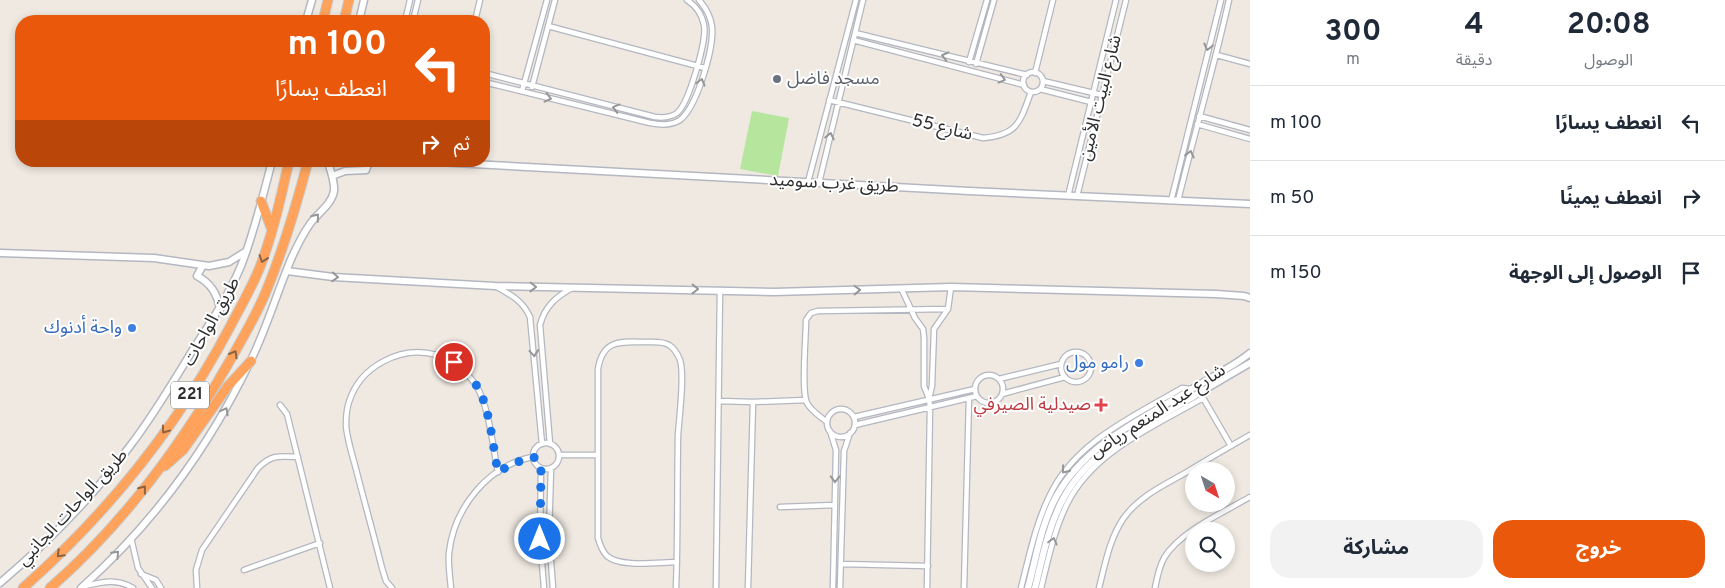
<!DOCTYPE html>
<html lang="ar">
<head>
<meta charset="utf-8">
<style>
  body { margin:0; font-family:Overpass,"Noto Sans Arabic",sans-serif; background:#f2f2f3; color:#1f2937; direction:rtl; height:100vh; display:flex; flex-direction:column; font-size:19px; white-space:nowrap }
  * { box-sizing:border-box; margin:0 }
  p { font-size:16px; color:#747a83 }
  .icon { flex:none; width:28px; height:28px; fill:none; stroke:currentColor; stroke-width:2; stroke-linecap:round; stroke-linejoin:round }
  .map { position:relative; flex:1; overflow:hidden; direction:ltr }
  .drawer { display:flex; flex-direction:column; background:#fff; width:475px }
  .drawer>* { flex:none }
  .guide { position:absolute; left:15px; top:15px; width:475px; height:152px; border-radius:20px; box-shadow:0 2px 8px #0003; direction:rtl; background:#ea580c; color:#fff; overflow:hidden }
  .needle { width:32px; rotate:141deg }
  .controls { position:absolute; left:1185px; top:462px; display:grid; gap:10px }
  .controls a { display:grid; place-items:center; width:50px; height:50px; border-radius:50%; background:#fff; box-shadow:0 2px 8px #0003; font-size:25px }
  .pin { position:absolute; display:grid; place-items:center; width:42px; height:42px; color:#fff; margin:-21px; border:2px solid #fff; border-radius:50%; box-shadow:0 1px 5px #0007 }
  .me { position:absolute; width:55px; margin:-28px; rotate:0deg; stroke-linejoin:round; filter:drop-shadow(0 0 4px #0008) }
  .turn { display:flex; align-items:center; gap:18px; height:105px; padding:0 20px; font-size:22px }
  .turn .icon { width:65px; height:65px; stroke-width:2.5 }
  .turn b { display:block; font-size:35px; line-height:42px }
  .then { display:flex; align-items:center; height:48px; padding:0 20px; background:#0003; gap:10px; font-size:19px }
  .eta { display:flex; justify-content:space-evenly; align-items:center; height:85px; text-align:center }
  .eta b { font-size:30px; font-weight:700; line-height:35px }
  .cta { display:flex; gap:10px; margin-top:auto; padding:10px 20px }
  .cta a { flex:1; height:58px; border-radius:20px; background:#ea580c; color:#fff; font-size:20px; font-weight:700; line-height:58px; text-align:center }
  .cta a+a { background:#f2f2f3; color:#1f2937 }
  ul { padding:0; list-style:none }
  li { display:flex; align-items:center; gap:15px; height:75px; padding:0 20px; border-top:1px solid #e0e1e3 }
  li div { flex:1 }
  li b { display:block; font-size:19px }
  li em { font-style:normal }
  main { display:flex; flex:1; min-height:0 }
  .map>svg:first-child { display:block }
  .green { fill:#b6e59e }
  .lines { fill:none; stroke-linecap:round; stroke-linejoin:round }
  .street-casing { stroke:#b4b7c1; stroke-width:7 }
  .secondary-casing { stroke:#b4b7c1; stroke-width:9 }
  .highway-casing { stroke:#c9c9c9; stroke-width:11 }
  .street { stroke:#fff; stroke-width:4.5 }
  .secondary { stroke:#fff; stroke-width:6 }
  .highway { stroke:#ffa35c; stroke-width:9 }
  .oneway { stroke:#969696 }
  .oneway2 { stroke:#8c6343 }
  .route { stroke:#1a73e8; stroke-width:9; stroke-dasharray:0 16.2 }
  .worship-dot { fill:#6b7280; stroke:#fff; stroke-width:2 }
  .shop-dot { fill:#3f7fe0; stroke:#fff; stroke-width:2 }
  .health-dot { fill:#e0444e; stroke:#fff; stroke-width:2 }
  .labels { text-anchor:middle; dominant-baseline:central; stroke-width:4; stroke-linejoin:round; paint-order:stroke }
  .shield { fill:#fff; stroke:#6d6d6d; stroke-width:1 }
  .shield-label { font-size:16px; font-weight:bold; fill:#2e2e2e }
  .worship-label { font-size:18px; fill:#5b616d; stroke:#fff; text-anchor:start }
  .street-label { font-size:18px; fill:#2e2e2e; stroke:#fff }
  .shop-label { font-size:18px; fill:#366cbe; stroke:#fff; text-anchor:end }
  .health-label { font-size:18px; fill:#be3a42; stroke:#fff; text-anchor:end }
</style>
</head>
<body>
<main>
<section class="drawer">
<div class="eta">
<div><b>20:08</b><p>الوصول</p></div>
<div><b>4</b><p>دقيقة</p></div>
<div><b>300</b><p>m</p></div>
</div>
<ul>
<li><svg class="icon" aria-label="left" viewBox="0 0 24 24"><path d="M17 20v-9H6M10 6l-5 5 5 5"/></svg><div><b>انعطف يسارًا</b></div><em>100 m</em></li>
<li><svg class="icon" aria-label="right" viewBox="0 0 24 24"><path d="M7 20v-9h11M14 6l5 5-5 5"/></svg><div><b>انعطف يمينًا</b></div><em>50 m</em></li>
<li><svg class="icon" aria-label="arrive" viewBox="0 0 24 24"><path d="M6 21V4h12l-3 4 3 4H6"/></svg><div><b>الوصول إلى الوجهة</b></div><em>150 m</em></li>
</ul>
<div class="cta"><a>خروج</a><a>مشاركة</a></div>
</section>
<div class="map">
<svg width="1250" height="588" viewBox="0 0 1250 588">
  <rect width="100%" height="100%" fill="#efe9e1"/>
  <path class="green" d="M752,111L789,118L778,176L740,169Z"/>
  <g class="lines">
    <g class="street-casing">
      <path id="street" d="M405,21L410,0
        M413,21L418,0
        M475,21L480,0
        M548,26L705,68
        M855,33L1027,75
        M853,40L1024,85
        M1217,55L1250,64
        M969,62L987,0
        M976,64L994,0
        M1023 82a10 10 0 1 1 20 0a10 10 0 1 1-20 0Z
        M484,73L655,117C663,118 670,118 677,113C689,103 707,40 704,25C702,14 696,6 687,0
        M1035,73L1053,0
        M1043,81L1102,95
        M484,82L650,123C660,125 671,126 680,120C697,107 714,48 712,27C711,17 706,8 699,0
        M532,87L555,0
        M1040,89L1099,104
        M522,91L547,0
        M829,100L983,138C1018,135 1020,122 1031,92
        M1199,116L1250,130
        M1197,124L1250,139
        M808,182L856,0
        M819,183L863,0
        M1068,196L1116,0
        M1077,196L1126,0
        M1171,201L1221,0
        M1178,201C1194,134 1214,68 1229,0
        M497,287C511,295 523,301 530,317L542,444
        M901,288L915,318L923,329L924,338V386L929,399L930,407L927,588
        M1061 367a15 15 0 1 1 30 0a15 15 0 1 1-30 0Z
        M975 389a14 14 0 1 1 28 0a14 14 0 1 1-28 0Z
        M999,379L1061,364
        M1002,394L1065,377
        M1202,396L1231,446
        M929,399L932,386L934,329L948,309L951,287
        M719,401L753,402L806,400
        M280,405L287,414L330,588
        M827 423a14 14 0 1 1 28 0a14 14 0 1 1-28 0Z
        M854,417L975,389
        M827,422C821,417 811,411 807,403C801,391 806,337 806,320L811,313L818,311L948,309
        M855,425L977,396
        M830,431L836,450L833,588
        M533 456a13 13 0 1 1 26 0a13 13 0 1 1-26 0Z
        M550,444L540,325C545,306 556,297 572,288
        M559,455H597
        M541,468L540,539L544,588
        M551,468L549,535L553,588
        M780,507L835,505
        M131,538L138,568L152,588
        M841,564L928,566
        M244,570L320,543
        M141,574L156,580L161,588
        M85,586C102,582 117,578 133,588
        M197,588L196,570L202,550L258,468C272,454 280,456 298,457
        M392,588L386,581L382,568C374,536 365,504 357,473C353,457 347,440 346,425C346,418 347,408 349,402C360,366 401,345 437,355C454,359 468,373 477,387C489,407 493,448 498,472
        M451,588C450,577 448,565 449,553C454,508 488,465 533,457
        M676,588C678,537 677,487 678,436C679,418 685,375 680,360C678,355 674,348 669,345C663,341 654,342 647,342C622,342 603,338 598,369V538C600,545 602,551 607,556C621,568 659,562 677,562
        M716,588L720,290
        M748,588L753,402
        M840,588L844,451L850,433
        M964,588L969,398
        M1021,588C1029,557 1035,526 1049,497C1074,442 1133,417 1182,388L1192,389
        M1041,588C1048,560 1054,530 1067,504C1093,451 1155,426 1203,398
        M1099,588C1105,565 1109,540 1123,519C1138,497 1164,485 1187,472C1208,459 1229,447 1250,435
        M1155,588C1157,578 1159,567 1164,558C1179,532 1224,512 1250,497"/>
    </g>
    <g class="secondary-casing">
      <path id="secondary" d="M306,21L312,0
        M359,21L364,0
        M418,161L969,191L1250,204
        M332,176L345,171L366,170L369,161
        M0,253L154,258L209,266L229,262L245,252
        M203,265L197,276C211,283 218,295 220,310
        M287,271L333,277L495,286L774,292L951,287L1216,294L1244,296L1250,298
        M0,583C47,543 93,497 130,446C153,416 172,384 192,351C210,323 228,297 241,266C254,233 263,196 272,161
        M81,588C152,525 209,447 250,362C267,328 277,292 292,257C297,246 303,234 310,224C318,213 332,204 334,191C335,181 330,171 328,161
        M1028,588C1036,558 1041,525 1056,497C1085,444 1142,419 1192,389C1211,377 1233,367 1250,353
        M1035,588C1042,559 1048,528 1062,501C1086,453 1137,430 1181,404C1204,390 1227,376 1250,363"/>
    </g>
    <g class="highway-casing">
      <path id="highway" d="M323,21L328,0
        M344,21L349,0
        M261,201L272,230
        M165,466L183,450L228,386L251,361
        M23,588C107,514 179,424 231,325C241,306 252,287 260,267C273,233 281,197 289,161
        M50,588C117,530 173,456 218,381C235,352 252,324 265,294C283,251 296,207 308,161"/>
    </g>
    <use href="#street" class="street"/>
    <use href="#secondary" class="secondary"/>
    <use href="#highway" class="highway"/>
  </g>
  <defs><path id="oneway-chevron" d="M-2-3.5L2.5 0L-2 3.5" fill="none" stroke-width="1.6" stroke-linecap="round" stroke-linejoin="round" transform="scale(1.25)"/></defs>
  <g class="oneway">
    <use href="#oneway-chevron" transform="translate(1208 47) rotate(104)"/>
    <use href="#oneway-chevron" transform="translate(945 56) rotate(-166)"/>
    <use href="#oneway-chevron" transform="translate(1002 79) rotate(15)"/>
    <use href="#oneway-chevron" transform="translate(701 82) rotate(-74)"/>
    <use href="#oneway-chevron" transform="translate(548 98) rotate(14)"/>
    <use href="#oneway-chevron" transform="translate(616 108) rotate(-165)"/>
    <use href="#oneway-chevron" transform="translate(830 136) rotate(-77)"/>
    <use href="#oneway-chevron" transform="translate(1190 154) rotate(-76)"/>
    <use href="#oneway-chevron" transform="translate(316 217) rotate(-51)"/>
    <use href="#oneway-chevron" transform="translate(335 277) rotate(4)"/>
    <use href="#oneway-chevron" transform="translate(533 287) rotate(1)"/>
    <use href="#oneway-chevron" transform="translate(695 289) rotate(1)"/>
    <use href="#oneway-chevron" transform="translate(857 290) rotate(-2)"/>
    <use href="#oneway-chevron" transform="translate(534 353) rotate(85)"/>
    <use href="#oneway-chevron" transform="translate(225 411) rotate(-61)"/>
    <use href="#oneway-chevron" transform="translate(1065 470) rotate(128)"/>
    <use href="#oneway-chevron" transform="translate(835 479) rotate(91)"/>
    <use href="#oneway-chevron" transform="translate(1053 541) rotate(-75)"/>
    <use href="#oneway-chevron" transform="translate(116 554) rotate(-46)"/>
  </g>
  <g class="oneway2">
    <use href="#oneway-chevron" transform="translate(263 259) rotate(109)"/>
    <use href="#oneway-chevron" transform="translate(234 354) rotate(-60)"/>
    <use href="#oneway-chevron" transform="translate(165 430) rotate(126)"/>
    <use href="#oneway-chevron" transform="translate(143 489) rotate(-51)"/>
    <use href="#oneway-chevron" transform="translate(60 554) rotate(135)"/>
  </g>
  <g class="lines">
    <path class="route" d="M454,362C463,370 472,377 478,388C490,409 493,448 498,472L514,463L534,457L536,464L541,468L540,539"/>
  </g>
  <circle class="worship-dot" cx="777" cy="79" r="5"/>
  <g class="shop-dot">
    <circle cx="132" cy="328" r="5"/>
    <circle cx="1139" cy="363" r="5"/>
  </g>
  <path class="health-dot" d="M1098.5 397.5h5v5h5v5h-5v5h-5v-5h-5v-5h5z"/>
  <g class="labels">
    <rect class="shield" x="171" y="381.5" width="38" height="27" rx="4"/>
    <g class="shield-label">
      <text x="190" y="395">221</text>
    </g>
    <g class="worship-label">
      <text x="787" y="79">مسجد فاضل</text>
    </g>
    <g class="street-label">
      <text transform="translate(1101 98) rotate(-76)">شارع البيت الأمين</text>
      <text transform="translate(942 128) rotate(14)">شارع 55</text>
      <text transform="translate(834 184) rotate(3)">طريق غرب سوميد</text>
      <text transform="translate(212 322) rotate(-61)">طريق الواحات</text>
      <text transform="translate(1158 412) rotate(-33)">شارع عبد المنعم رياض</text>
      <text transform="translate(73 508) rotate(-47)">طريق الواحات الجانبي</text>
    </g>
    <g class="shop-label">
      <text x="122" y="328">واحة أدنوك</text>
      <text x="1129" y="363">رامو مول</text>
    </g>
    <g class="health-label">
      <text x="1091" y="405">صيدلية الصيرفي</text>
    </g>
  </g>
</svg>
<div class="controls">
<a><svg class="needle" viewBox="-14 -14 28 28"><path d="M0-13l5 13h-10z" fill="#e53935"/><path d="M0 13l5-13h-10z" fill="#747a83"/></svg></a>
<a><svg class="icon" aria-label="search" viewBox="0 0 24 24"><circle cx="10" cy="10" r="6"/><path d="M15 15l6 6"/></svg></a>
</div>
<div class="pin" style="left:454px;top:362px;background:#d93025"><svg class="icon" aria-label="arrive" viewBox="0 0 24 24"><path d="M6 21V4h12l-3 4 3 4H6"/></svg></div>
<svg class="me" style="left:540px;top:539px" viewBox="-20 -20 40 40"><circle r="17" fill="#1a73e8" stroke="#fff" stroke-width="3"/><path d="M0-11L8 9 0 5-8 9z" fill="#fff"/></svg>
<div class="guide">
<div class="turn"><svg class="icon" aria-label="left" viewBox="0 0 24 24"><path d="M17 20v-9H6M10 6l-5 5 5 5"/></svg><div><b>100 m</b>انعطف يسارًا</div></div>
<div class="then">ثم<svg class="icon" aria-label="right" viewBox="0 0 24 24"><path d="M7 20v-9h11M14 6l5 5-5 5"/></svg></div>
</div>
</div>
</main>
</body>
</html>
